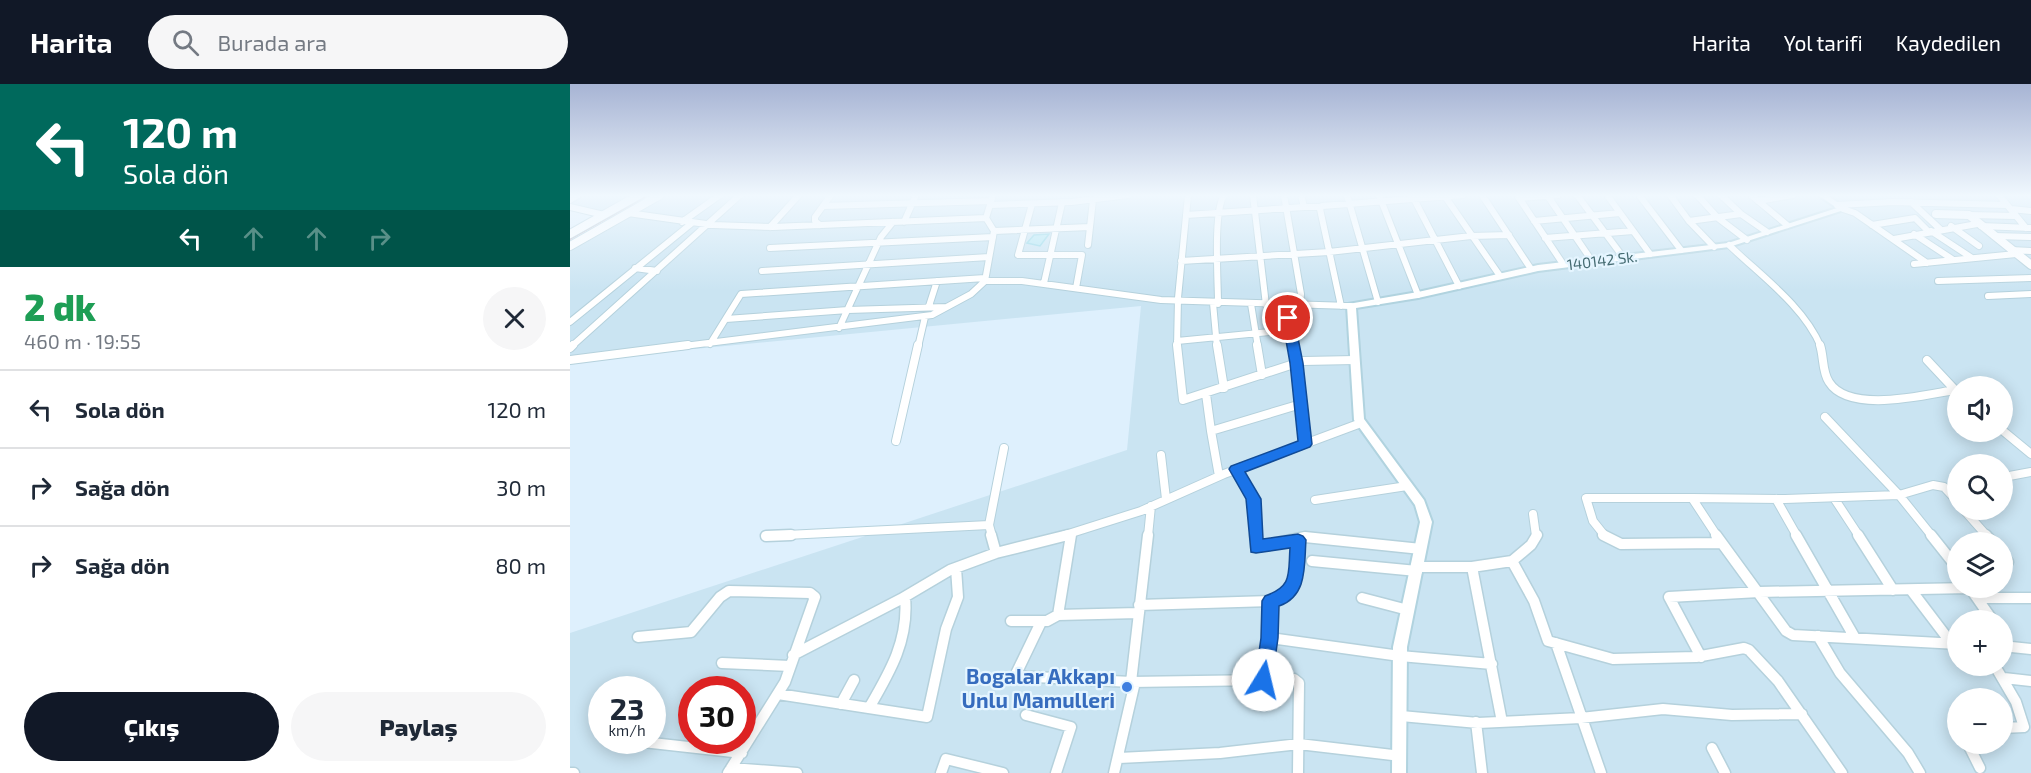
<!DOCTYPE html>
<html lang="tr">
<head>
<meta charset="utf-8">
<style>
  body { margin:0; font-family:"Exo 2",sans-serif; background:#f6f6f7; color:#1f2937; height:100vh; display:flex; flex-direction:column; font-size:22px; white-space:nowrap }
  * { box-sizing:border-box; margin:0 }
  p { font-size:20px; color:#747a83 }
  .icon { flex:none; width:33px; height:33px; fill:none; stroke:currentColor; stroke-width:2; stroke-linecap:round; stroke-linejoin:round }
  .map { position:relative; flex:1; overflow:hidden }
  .details { display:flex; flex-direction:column; background:#fff; width:570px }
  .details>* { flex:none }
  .top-card { background:#00695c; color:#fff; overflow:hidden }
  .controls { position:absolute; left:1377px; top:292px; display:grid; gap:12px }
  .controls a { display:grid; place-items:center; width:66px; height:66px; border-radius:50%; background:#fff; box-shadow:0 3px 15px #0003; font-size:30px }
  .speed { position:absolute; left:18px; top:592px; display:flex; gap:12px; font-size:30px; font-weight:700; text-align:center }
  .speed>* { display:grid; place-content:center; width:78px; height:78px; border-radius:50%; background:#fff; box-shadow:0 3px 15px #0003; line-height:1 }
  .speed small { font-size:15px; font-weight:400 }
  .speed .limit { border:9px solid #d22; background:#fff; color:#111 }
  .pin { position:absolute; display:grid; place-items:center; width:51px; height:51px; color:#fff; margin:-26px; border:3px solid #fff; border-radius:50%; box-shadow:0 2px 6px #0007 }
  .me { position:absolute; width:66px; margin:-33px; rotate:9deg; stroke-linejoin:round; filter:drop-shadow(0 0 4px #0008) }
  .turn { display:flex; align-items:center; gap:21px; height:126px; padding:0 24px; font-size:27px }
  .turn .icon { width:78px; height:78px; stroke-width:2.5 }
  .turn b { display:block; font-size:42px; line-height:51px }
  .lanes { display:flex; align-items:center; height:57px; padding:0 24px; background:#0003; justify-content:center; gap:30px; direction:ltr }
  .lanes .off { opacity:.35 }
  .round { display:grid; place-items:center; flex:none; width:63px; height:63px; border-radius:32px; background:#f6f6f7 }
  .overview { display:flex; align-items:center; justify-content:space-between; height:102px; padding:0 24px }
  h1 { font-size:36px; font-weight:800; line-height:45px; color:#1e9e55 }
  .action { display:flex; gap:12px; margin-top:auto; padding:12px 24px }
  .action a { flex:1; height:69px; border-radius:36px; background:#111827; color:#fff; font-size:24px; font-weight:800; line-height:69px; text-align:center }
  .action a+a { background:#f6f6f7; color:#1f2937 }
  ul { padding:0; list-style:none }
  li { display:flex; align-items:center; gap:18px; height:78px; padding:0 24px; border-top:2px solid #e0e1e3 }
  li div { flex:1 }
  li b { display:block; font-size:22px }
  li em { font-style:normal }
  header { display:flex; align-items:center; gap:36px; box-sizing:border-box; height:84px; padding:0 30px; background:#111827; color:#fff }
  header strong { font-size:28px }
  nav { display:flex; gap:33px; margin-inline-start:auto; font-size:21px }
  .search { width:420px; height:54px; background:#f6f6f7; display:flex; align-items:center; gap:15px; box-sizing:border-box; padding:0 21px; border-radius:33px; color:#747a83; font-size:22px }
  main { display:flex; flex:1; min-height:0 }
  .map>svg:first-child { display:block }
  .residential { fill:#cae4f2; fill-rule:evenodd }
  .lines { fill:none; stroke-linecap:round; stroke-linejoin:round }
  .stream { stroke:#d9989b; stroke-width:1.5 }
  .building { fill:#b5e7f3; stroke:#95d8e7; stroke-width:1.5 }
  .minor-far2-casing { stroke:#b5d1dc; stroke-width:8 }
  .minor-far1-casing { stroke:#b5d1dc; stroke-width:10 }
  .minor-casing { stroke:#b5d1dc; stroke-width:13 }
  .tertiary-casing { stroke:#b5d1dc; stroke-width:10 }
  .secondary-casing { stroke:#b1d3df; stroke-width:4 }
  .minor-far2 { stroke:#fff; stroke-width:6 }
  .minor-far1 { stroke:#fff; stroke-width:8 }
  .minor { stroke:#fff; stroke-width:10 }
  .tertiary { stroke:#fff; stroke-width:8 }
  .secondary { fill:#fff; fill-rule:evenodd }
  .route { fill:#1a73e8; stroke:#114b97; stroke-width:1.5 }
  .shop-dot { fill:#3f7fe0; stroke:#e5f5ff; stroke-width:2 }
  .labels { text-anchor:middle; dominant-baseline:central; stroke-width:4.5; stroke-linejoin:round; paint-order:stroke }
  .far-street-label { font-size:15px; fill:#466c73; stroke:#e5f5ff }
  .near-shop-label { font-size:21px; font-weight:bold; fill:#366cbe; stroke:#e5f5ff; text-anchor:end }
</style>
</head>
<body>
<header>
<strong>Harita</strong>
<div class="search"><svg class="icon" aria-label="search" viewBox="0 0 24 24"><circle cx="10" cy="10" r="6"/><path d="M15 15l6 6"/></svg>Burada ara</div>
<nav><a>Harita</a><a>Yol tarifi</a><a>Kaydedilen</a></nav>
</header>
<main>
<section class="details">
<div class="top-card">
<div class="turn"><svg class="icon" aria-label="left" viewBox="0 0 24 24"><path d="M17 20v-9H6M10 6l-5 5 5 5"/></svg><div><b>120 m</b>Sola dön</div></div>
<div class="lanes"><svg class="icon" aria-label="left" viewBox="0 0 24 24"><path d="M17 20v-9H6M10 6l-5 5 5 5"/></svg><svg class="icon off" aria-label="ahead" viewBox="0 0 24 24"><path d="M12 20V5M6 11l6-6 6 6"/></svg><svg class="icon off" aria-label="ahead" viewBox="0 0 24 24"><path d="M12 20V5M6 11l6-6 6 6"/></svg><svg class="icon off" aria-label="right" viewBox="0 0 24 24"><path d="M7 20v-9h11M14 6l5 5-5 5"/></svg></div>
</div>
<div class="overview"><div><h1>2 dk</h1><p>460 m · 19:55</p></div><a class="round"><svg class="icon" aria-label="close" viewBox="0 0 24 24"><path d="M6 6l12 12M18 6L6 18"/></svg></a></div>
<ul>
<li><svg class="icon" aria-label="left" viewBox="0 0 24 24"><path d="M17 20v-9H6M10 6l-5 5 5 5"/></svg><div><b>Sola dön</b></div><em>120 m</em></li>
<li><svg class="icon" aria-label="right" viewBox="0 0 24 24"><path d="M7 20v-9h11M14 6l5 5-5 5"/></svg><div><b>Sağa dön</b></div><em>30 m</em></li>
<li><svg class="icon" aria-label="right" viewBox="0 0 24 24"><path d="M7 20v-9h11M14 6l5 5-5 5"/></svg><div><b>Sağa dön</b></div><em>80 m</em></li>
</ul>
<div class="action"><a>Çıkış</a><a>Paylaş</a></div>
</section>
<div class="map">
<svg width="1461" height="689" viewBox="0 0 1461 689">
  <rect width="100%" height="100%" fill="#def0fd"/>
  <path class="residential" d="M0,111H1461V689H0V549L557,366L571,222L0,277V164L46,137L0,127ZM1388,303H1432V348H1388ZM1388,381H1432V426H1388ZM1388,459H1432V504H1388ZM1388,537H1432V582H1388ZM32,606H82V657H32ZM122,606H172V657H122ZM1388,615H1432V660H1388Z"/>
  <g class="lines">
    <path class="stream" d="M0,155L78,111"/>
  </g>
  <path class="building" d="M479,150L470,162L457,159L464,151Z"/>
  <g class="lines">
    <g class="minor-far2-casing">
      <path id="minor-far2" d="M683,111L696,221
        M714,111L731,210L730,221
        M731,111L734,123H751
        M777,111L808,218
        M809,111L848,211
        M874,111L930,192
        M912,111L961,185
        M947,111L993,180
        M977,111L1022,177
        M1007,111L1053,173
        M1037,111L1080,170
        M1069,111L1111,166
        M1100,111L1119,137L1144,163
        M1127,111L1148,134L1177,156
        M1151,111L1171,130L1197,148
        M1181,111L1217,141
        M1429,111L1456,144
        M949,114L988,111
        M844,115L889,202
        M0,116L8,111
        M1188,117L1223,111
        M1341,118L1370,145
        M462,120L448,171H512L506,204
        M420,121L501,118L558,111
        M1267,121L1323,118L1437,121
        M253,122L421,117
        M0,123L34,131
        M1273,125L1285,129L1357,179
        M1441,125L1461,127
        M58,129L143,141L203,143L416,134
        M616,131L734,123
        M1399,131L1446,132
        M964,137L1050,129
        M1119,137L1171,130
        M112,138L150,111
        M334,138L346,111
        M250,141L245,137V133L261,111
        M1302,141L1345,134L1358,147
        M1381,142L1409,162
        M1411,142L1461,144
        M200,143L229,111
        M424,147L520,143
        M1361,147L1402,174
        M1344,150L1382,175
        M1424,152L1461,153
        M975,154L1063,147
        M1324,155L1407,140
        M518,161L523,116
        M1159,161C1190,191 1234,222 1251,263
        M200,164L423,153
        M1441,166L1461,167
        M611,177L759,168L901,152L939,151
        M1344,180L1446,170
        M65,184L87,187
        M192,187L419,173
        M415,197H452L591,216L781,222
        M1368,197L1461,194
        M474,199L492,119
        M1418,212L1461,210
        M643,219L647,263
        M648,220C648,196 643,128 654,111
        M681,220L688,263
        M716,221L724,263
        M359,222L367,197
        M771,222L750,125L752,122L893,111
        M156,235L278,226L376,223
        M0,238L122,139
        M269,244L311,153L323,138
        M607,257L721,246
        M140,260L171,210L415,194
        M1,263L170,111
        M106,263L362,231L401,210L415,197L424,147L416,134L423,111
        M348,263L355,233
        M607,263L608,214L618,111"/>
    </g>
    <g class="minor-far1-casing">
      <path id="minor-far1" d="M607,261L613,316L733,277L785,276
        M647,261L654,304
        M687,261L692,291
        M724,261L735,360
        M1250,261C1254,273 1252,288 1259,298C1279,330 1354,311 1385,306
        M0,264L3,261
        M0,276L118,261
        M1357,276L1386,307
        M636,310L641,347L731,320
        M1255,333L1329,411L1362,452
        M1432,346L1461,370
        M641,347L649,392
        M326,357L348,261
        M591,371L596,415
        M666,385L683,415L685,452
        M1434,393L1461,388
        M1264,414L1289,452
        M1206,415L1227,452
        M745,416L837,402
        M1394,426L1417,452
        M963,430L966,452
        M196,452L419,441
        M422,452L419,441L434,364
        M492,452L571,427L654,390L791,339
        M501,452V450
        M578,452L581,422
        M1035,452L1023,437L1016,414H1122
        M1147,452L1122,414L1215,415L1329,411L1363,401L1374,403L1388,418"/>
    </g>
    <g class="minor-casing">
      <path id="minor" d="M421,451L426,469
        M578,451L561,598L694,596L700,554
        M685,451L686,463L735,453L851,465
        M967,451L961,461L942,477L964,517L978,557L1043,575L1126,573L1174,564L1179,566L1208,597L1272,689
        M1033,451L1051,460L1151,459
        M1146,451L1216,547L1223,551L1388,560
        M1226,451L1285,554
        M1288,451L1323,506
        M1361,451L1388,485
        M1416,451L1423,459
        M196,452L221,451
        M728,456C727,483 729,505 701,517L700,554L830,572L922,580
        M1432,470L1438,478L1432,483
        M742,477L847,487
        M847,483H902L942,477
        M902,483L932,638
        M1400,504L1423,537
        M1341,506L1382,560
        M792,514L838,526
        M1408,514H1461
        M569,521L701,517
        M488,531L501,451
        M441,537H477L488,531L568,529
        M471,538L445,592L561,598
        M1248,552L1270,589L1338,669L1350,689
        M1432,552L1439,563
        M68,553L121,548L150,513L159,507L240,509L245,513L215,598L158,689
        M986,559L1031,689
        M1432,562L1461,565
        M223,571L331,515L380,486L426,469L498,451
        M1131,573L1099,513L1189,508L1400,504
        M152,579L220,582
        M1425,582L1446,618L1454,643L1432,644
        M1434,594L1461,597
        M694,596L724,595L729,599L728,689
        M208,610L357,633L376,545L388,513L386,484
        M271,620L284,596
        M299,624C320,588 339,556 335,513
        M456,631L501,643L486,689
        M831,632L908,639L1011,634L1093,625L1162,631L1232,630
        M906,638L912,689
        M64,657L172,669
        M1398,660L1410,684
        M1142,664L1155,689
        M549,674L650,669L729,660L831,672
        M161,684L227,689
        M0,689H4
        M371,689L376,675L433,689
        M544,689L565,598"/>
    </g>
    <g class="tertiary-casing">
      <path id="tertiary" d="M1366,130L1399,131L1461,181
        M0,150L69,111
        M0,162L90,111"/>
    </g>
    <g class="secondary-casing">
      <path id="secondary" d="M1248,111H1257L1277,125L1159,163L968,187L848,214L786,224L794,335L854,416L862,438L837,563L836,689H822L823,563L850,438L845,421L784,336L777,222L778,220L848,208L968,181L1158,159L1267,124Z"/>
    </g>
    <use href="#minor-far2" class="minor-far2"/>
    <use href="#minor-far1" class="minor-far1"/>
    <use href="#minor" class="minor"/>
    <use href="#tertiary" class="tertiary"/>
    <use href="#secondary" class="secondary"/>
  </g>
  <linearGradient id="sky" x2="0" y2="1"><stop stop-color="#a7b4d4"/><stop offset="0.54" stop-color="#f0f8fe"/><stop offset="1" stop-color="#f0f8fe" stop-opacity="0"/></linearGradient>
  <rect width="1461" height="207" fill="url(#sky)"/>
  <path class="route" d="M718,230L724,234L733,279L742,360L740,363L675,388L691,415L693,455L728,450L733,452L736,456C734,481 738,512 709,522L708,554L702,596L700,602L693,605L687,602L685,596L691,554L692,517L695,512C723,502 718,490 720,464L686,469L681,468L676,415L659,385L661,382L728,357L720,279L712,234Z"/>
  <circle class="shop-dot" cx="557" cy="603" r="6"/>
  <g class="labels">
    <g class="far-street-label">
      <text transform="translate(1032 176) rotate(-7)">140142 Sk.</text>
    </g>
    <g class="near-shop-label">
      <text x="545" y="591">Bogalar Akkapı<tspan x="545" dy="24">Unlu Mamulleri</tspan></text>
    </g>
  </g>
</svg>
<div class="controls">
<a><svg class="icon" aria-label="sound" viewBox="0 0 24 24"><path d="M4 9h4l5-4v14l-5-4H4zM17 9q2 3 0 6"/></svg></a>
<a><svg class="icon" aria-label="search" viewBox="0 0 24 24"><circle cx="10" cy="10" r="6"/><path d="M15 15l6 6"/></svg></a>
<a><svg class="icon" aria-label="layers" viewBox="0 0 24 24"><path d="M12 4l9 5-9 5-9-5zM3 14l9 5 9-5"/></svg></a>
<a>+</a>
<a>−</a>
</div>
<div class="speed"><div>23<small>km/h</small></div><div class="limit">30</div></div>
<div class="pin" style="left:718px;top:234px;background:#d93025"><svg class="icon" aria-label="arrive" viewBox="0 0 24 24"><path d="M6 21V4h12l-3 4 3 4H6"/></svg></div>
<svg class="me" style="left:693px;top:596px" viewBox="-20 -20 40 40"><circle r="19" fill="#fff"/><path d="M0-13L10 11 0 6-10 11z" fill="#1a73e8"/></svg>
</div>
</main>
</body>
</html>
